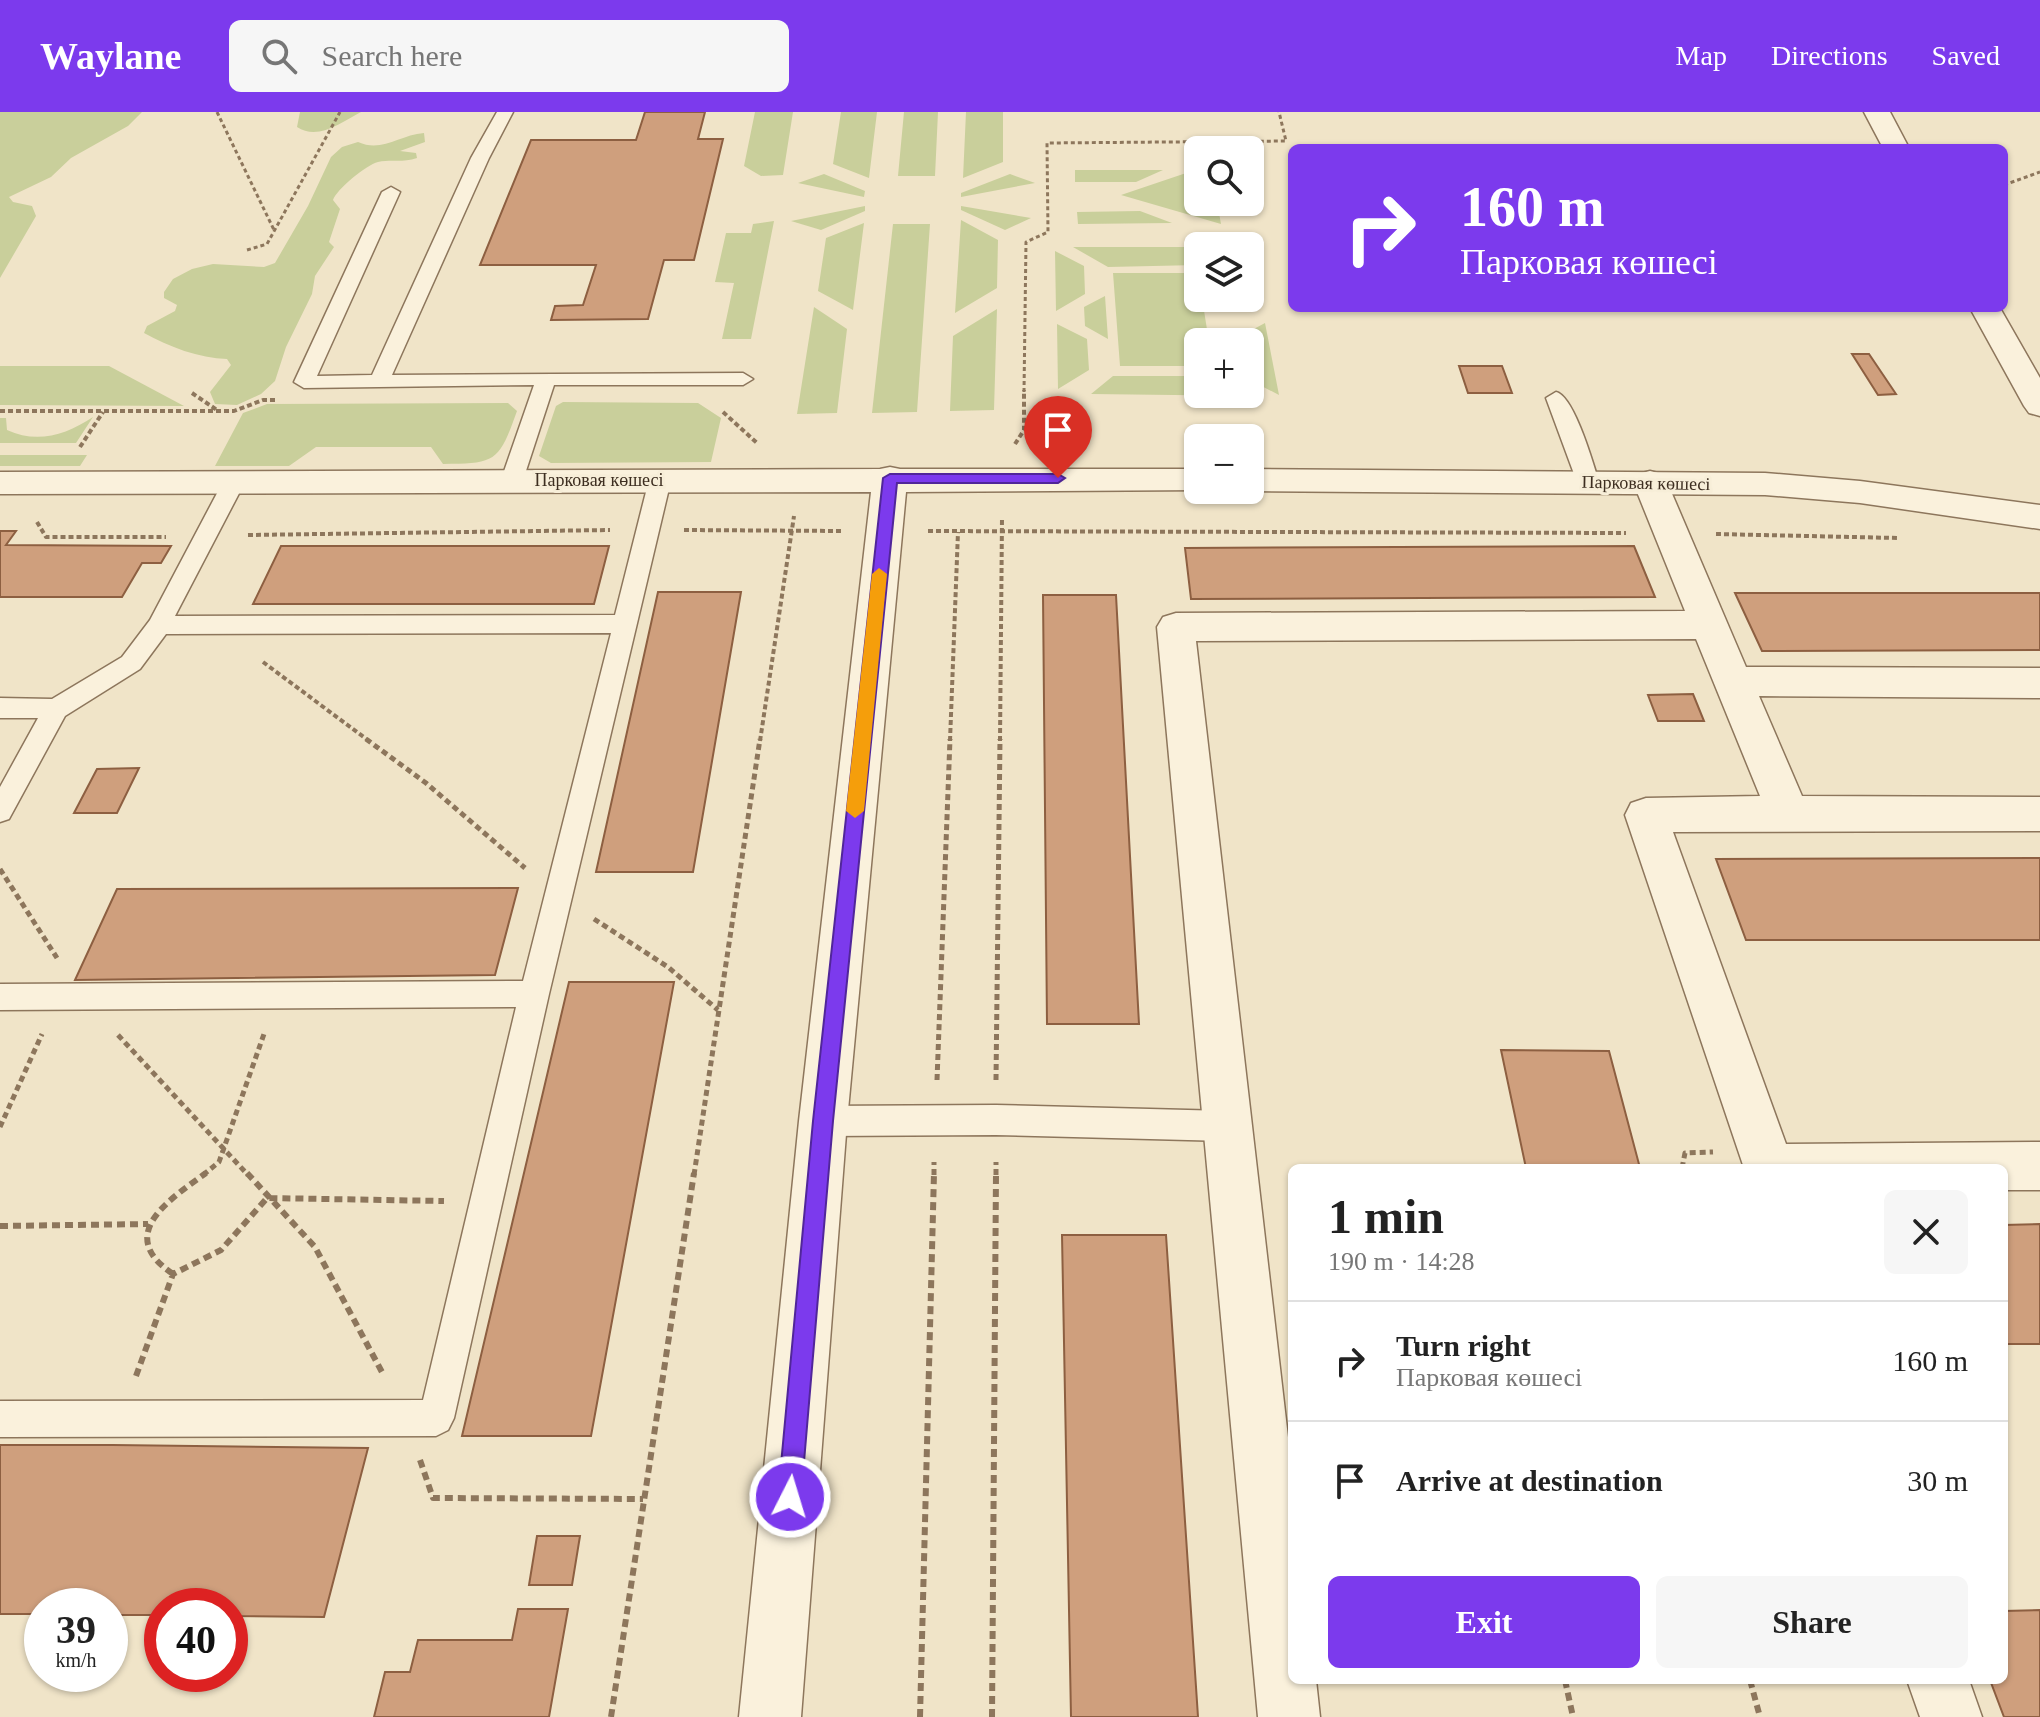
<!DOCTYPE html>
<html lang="en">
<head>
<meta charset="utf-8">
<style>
  body { margin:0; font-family:Georgia,serif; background:#f6f6f6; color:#222; height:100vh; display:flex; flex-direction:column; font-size:30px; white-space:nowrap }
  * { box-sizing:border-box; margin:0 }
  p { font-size:26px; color:#767676 }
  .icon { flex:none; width:44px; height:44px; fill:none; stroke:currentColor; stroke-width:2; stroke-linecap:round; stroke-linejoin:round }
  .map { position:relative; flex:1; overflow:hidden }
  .details { position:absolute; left:1288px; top:1052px; width:720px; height:520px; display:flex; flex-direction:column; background:#fff; border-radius:12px; box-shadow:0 2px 6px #0004 }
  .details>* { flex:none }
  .hud { position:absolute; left:1288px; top:32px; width:720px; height:168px; border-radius:12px; box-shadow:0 2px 6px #0004; background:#7c3aed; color:#fff; overflow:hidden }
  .fabs { position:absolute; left:1184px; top:24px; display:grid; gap:16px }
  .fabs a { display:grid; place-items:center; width:80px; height:80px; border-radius:12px; background:#fff; box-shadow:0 2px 6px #0004; font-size:40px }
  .speed { position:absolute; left:24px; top:1476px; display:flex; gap:16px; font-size:40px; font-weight:700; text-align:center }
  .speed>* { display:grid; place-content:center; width:104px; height:104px; border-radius:50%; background:#fff; box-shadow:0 2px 6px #0004; line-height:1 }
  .speed small { font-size:20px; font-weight:400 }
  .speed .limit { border:12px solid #d22; background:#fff; color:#111 }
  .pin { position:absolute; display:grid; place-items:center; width:68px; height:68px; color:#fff; margin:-82px -34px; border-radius:50% 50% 50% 0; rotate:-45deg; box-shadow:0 0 8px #0007 }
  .pin .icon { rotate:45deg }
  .me { position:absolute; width:88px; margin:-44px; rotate:5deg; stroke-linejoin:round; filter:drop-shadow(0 0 6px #0008) }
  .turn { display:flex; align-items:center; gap:28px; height:168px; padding:0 40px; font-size:36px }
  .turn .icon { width:104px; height:104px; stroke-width:2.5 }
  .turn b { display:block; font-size:56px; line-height:68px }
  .round { display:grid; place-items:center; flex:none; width:84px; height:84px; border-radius:12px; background:#f6f6f6 }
  .overview { display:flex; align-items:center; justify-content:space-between; height:136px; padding:0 40px }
  h1 { font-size:48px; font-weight:700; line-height:60px }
  .cta { display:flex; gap:16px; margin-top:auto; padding:16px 40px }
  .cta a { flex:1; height:92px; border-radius:12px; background:#7c3aed; color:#fff; font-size:32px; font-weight:700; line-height:92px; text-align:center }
  .cta a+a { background:#f6f6f6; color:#222 }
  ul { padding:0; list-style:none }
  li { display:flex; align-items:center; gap:24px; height:120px; padding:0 40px; border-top:2px solid #e0e0e0 }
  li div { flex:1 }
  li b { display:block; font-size:30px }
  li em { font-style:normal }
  header { display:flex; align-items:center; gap:48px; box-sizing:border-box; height:112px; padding:0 40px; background:#7c3aed; color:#fff }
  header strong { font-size:38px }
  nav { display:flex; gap:44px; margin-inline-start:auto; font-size:28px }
  .search { width:560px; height:72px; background:#f6f6f6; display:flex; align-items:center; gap:20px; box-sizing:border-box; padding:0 28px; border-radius:12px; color:#767676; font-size:30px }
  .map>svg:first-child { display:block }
  .green { fill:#c9cf9b }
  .building { fill:#cf9f7d; stroke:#8d5f41; stroke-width:2 }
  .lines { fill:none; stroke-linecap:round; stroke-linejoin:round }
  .service-casing { stroke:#8d765c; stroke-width:3 }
  .minor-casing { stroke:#8d765c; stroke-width:3 }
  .tertiary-casing { stroke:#8d765c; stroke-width:3 }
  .path-far3 { stroke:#8d765c; stroke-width:3; stroke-dasharray:4 3; stroke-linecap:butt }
  .path-far2 { stroke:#8d765c; stroke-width:4; stroke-dasharray:5 3; stroke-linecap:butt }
  .path-far1 { stroke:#8d765c; stroke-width:5; stroke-dasharray:6 4; stroke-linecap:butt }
  .path { stroke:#8d765c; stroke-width:6; stroke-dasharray:8 5; stroke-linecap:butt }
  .service { fill:#faf1dc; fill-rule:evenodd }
  .minor { fill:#faf1dc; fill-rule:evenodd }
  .tertiary { fill:#faf1dc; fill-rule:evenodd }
  .route { fill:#7c3aed; stroke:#51269a; stroke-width:2 }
  .slow { fill:#f59e0b }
  .labels { text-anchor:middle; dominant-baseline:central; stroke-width:6; stroke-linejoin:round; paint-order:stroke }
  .far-street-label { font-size:18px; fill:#3d2e20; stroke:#f7eed8 }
</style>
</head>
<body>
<header>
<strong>Waylane</strong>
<div class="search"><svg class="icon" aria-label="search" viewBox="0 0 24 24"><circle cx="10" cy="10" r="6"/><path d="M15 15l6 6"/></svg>Search here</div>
<nav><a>Map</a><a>Directions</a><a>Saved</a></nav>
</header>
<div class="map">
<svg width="2040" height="1605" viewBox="0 0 2040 1605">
  <rect width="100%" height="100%" fill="#f0e4c8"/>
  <path class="green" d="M0,0H142L128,14L71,46L51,65L9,85L13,90L32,94L36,104L0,166Z
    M300,0H361C342,10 318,29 297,15Z
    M755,0H793L783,63L761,64L744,54Z
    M841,0H877L869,66L833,52Z
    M904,0H938L935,64H898Z
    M966,0H1003V50L963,66Z
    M424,21L425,30L400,39L416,41L417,46C403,51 391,47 378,50C366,53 337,77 333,88L340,97L329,130L334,135L315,164L312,182L286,235L275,269L261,282L237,293L215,292L210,280L231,253L227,247C199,246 169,235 144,221L147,214L175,199L177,193L164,186V180L173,167L192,157L213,152L264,155L275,151L308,94L331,45L342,35L358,30C382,41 399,23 424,21Z
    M1198,57V90H1217L1221,112L1121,83Z
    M1075,58H1163L1136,70H1075Z
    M824,62L865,79L864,85L798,71Z
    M1010,62L1035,71L961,85V81Z
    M865,94V99L821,118L791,109Z
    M961,94L1031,106L1005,118L961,98Z
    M1140,99L1172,111L1078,112L1077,100Z
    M961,108L998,128L997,176L955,201Z
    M774,109L751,227H722L734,171L715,170L726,121H751L753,112Z
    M864,111L853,198L818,179L826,126Z
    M893,112H930L917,300L872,301Z
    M1073,135H1198V153L1108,155Z
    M1055,139L1084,154L1085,182L1056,199Z
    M1113,161H1198V186H1202L1209,230H1198V254H1120Z
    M1105,184L1108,227L1085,214L1084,195Z
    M814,195L847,217L837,301L797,302Z
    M997,197L994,298L950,299L953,224Z
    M1265,211L1279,283L1250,268V230H1237V226Z
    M1057,212L1087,227L1089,258L1058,277Z
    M0,254H109L184,294L0,293Z
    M1113,264H1198V282L1250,281L1256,284L1091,282Z
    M563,290L698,291L721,306L711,350L551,351L539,344L556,294Z
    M508,291L517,299C499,349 497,352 443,352L431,335H316L289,354H215L243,301L267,292Z
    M93,305L76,331H0V306H6L7,318C37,332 66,323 93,305Z
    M0,343H87L80,354H0Z"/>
  <path class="building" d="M645,0H705L698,27H723L694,148H664L648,207L551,208L555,194L583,193L596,153H480L531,28H636Z
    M1852,242H1869L1896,282L1878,283Z
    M1459,254H1502L1512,281H1468Z
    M0,419H16L6,433L171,434L161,451H142L122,485H0Z
    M281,434H609L594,492H253Z
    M1634,434L1655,485L1191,487L1185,436Z
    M658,480H741L693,760H596Z
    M1735,481H2040V538L1762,539Z
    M1043,483H1116L1139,912H1047Z
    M1693,582L1704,609H1658L1648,583Z
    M139,656L117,701H74L97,657Z
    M2040,746V828H1746L1716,747Z
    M518,776L495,863L75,868L117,777Z
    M569,870H674L591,1324H462Z
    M1501,938L1609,939L1640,1056H1526Z
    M2040,1112V1232H2004V1113Z
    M1062,1123H1166L1198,1605H1071Z
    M0,1333H113L368,1336L324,1505L230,1504V1494H162V1503H110V1494H42V1502H0Z
    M537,1424H580L572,1473H529Z
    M518,1497H568L549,1605H374L385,1560H410L418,1528H512Z
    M2040,1498V1605H2004L1990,1568H2004V1499Z"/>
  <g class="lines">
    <g class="service-casing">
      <path id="service" d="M497,0H513L489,46L392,263L743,261L753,267L743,273H554L523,368L520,373H504L501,368L534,273L304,276L294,270L382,80L391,75L400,80L317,264L372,263L471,46Z
        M1556,280C1574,284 1593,351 1599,370L1596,375H1580L1577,370L1546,286Z
        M235,361L243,363L246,368L175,504L615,503L649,368L652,363H668L671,368L549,882L454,1306L448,1318L436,1324L0,1325V1289L423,1288L516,895L0,898V872L523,869L611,521L166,522L140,557L65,604L9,707L0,710V675L38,606H0V586L52,587L122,545L150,508L224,368L227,363Z
        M996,993L1226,999L1237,1004L1242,1014L1237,1024L1226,1029L996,1023L823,1024L812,1019L808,1009L812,999L823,994Z"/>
    </g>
    <g class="minor-casing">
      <path id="minor" d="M1864,0H1890L1909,36H1883Z
        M1970,196H2000L2040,266V304L2029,301L2024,294Z
        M1650,359L1662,362L1667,370L1746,555L2040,556V586L1759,584L1802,684L2040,685V719L1673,720L1786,1032L2040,1030V1078H2004V1056H1744L1625,703L1631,691L1646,686L1760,684L1696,527L1196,529L1292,1360V1568H1316L1320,1605H1258L1157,515L1163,505L1176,501L1685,499L1633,370L1638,362Z
        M1907,1568H1969L1982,1605H1920Z"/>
    </g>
    <g class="tertiary-casing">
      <path id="tertiary" d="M890,355L900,357H1198V378H1203L906,380L847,1009L801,1605H739L799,1009L871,380L0,382V360L880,357Z
        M1250,357L1765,361L1860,369L2040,393V417L1860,391L1765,383L1250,379L1245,378H1250Z"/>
    </g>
    <path class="path-far3" d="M217,0L274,118
      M2004,73L2040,60
      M247,138L267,132L340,0
      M1024,280L1026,130L1048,120L1047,31L1286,29L1279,0"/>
    <path class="path-far2" d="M192,281L217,298
      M0,299H234L263,288H277
      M723,300L757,331
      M1015,332L1024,318V278
      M80,335L103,300
      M37,410L46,425H166
      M684,418L842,419
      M928,419L1626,421
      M1716,422L1898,426
      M248,423L610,418
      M263,550L369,629
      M760,629L794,404
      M950,629L958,420
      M1000,629L1002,406"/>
    <path class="path-far1" d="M366,627L426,671L525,756
      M0,757L57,846
      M594,807L668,855L718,898
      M118,923L248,1063
      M937,968L950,627
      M996,968L1000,627
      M0,1015L42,922
      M1682,1056L1685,1041L1713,1040
      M203,1063L219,1050L264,922
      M694,1063L760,627
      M934,1063V1050
      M996,1063V1050"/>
    <path class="path" d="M247,1061L315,1135L383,1262
      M0,1114L148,1112
      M173,1162C113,1122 172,1086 206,1061
      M136,1264L173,1162L221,1138L267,1086L444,1089
      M420,1348L433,1386L643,1387
      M1565,1568L1573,1605
      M1750,1568L1760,1605
      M611,1605L694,1061
      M920,1605L934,1061
      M992,1605L996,1061"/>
    <use href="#service" class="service"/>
    <use href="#minor" class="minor"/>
    <use href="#tertiary" class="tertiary"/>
  </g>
  <path class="route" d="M890,362H1058L1065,366L1058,371H897L833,1009L801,1385L798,1394L790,1397L781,1394L778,1385L813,1009L883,366Z"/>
  <path class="slow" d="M879,456L887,462L864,699L855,706L846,699L872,462Z"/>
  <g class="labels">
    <g class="far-street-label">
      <text x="599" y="368">Парковая көшесі</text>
      <text transform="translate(1646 371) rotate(1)">Парковая көшесі</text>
    </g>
  </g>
</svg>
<div class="fabs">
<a><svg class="icon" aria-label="search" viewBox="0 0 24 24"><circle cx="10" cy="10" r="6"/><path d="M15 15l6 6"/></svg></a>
<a><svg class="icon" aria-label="layers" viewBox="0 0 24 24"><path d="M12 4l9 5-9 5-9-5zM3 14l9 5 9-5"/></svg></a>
<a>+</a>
<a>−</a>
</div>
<div class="speed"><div>39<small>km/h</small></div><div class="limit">40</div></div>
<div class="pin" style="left:1058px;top:366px;background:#d93025"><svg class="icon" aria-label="arrive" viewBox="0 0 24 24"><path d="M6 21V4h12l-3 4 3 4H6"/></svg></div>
<svg class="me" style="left:790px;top:1385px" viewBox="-20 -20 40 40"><circle r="17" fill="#7c3aed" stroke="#fff" stroke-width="3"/><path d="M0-11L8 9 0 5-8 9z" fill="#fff"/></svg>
<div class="hud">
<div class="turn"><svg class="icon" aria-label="right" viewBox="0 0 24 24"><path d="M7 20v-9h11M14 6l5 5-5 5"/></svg><div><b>160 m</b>Парковая көшесі</div></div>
</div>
<section class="details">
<div class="overview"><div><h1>1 min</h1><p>190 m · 14:28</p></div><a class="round"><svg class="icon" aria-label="close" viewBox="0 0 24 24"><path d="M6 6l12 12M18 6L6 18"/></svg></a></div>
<ul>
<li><svg class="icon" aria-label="right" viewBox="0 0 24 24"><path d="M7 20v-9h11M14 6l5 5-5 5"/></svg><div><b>Turn right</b><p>Парковая көшесі</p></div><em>160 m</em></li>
<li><svg class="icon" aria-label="arrive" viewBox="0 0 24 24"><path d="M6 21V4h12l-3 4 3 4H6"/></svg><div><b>Arrive at destination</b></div><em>30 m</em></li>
</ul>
<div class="cta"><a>Exit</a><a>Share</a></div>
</section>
</div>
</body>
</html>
